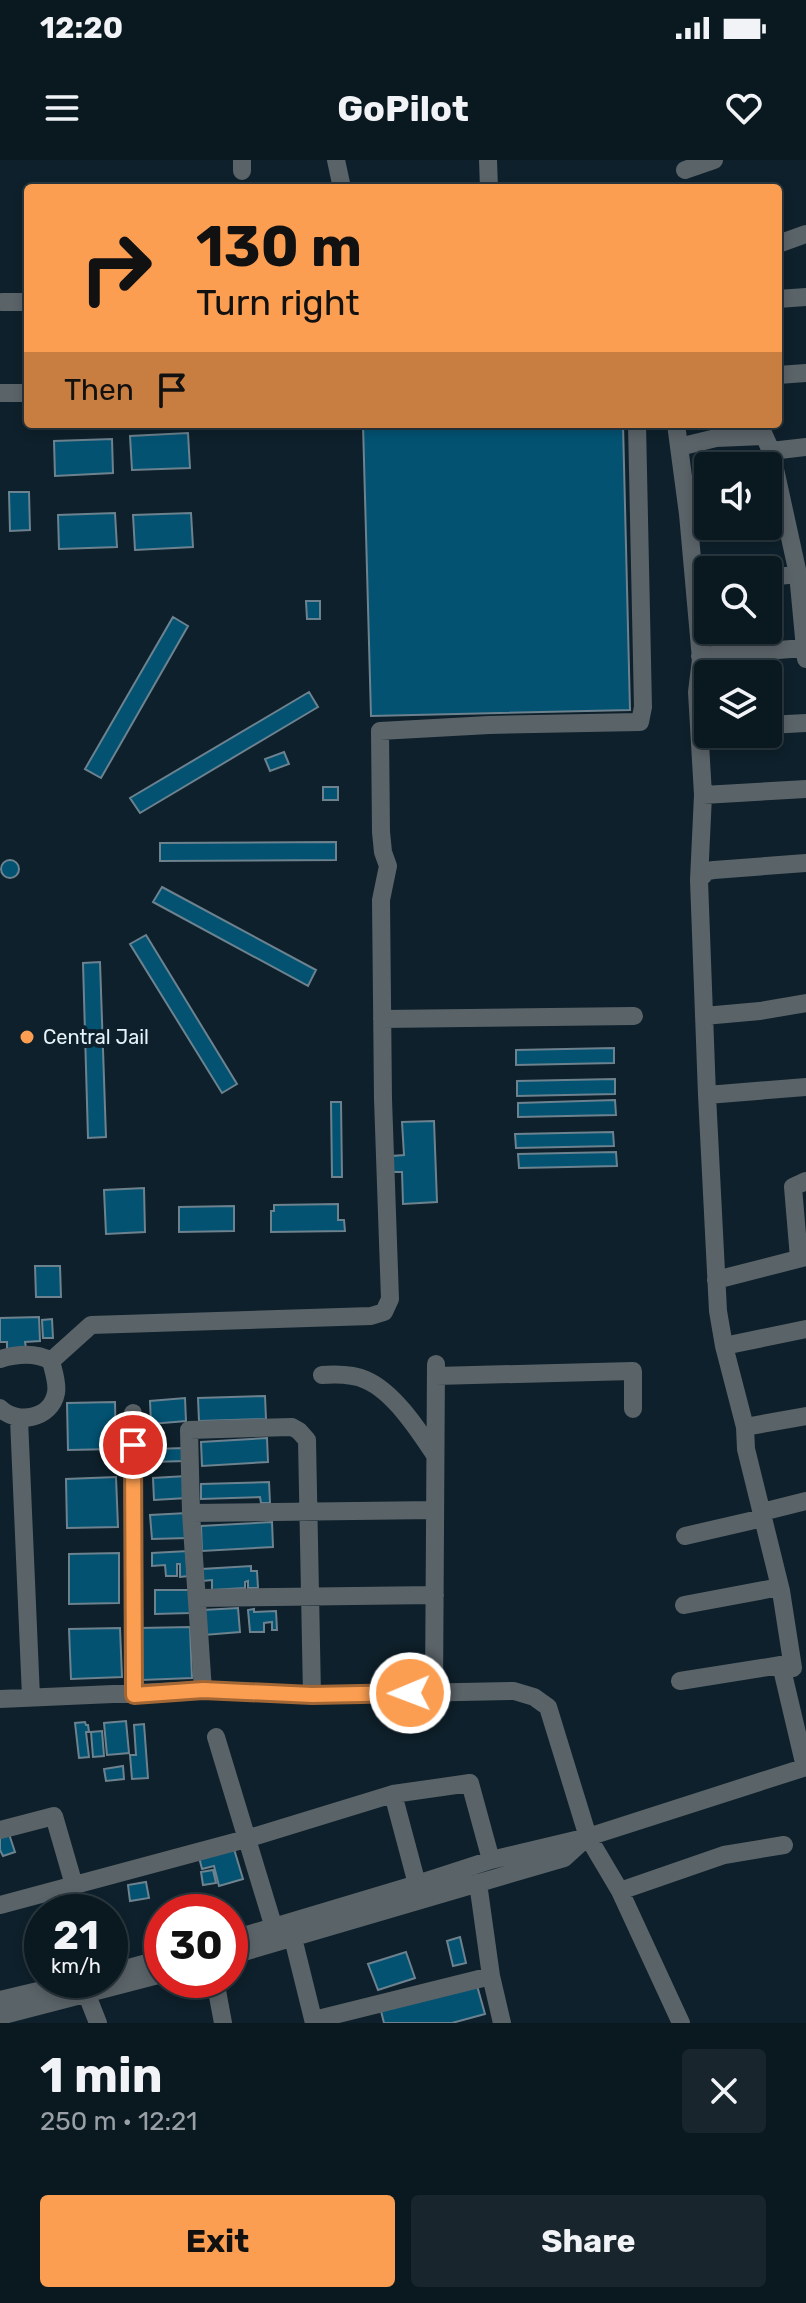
<!DOCTYPE html>
<html lang="en">
<head>
<meta charset="utf-8">
<style>
  body { margin:0; font-family:Rubik,sans-serif; background:#18252d; color:#f1f3f6; height:100vh; display:flex; flex-direction:column; font-size:30px; white-space:nowrap }
  * { box-sizing:border-box; margin:0 }
  p { font-size:26px; color:#99a0a5 }
  .icon { flex:none; width:44px; height:44px; fill:none; stroke:currentColor; stroke-width:2; stroke-linecap:round; stroke-linejoin:round }
  .map { position:relative; height:1863px; overflow:hidden }
  .details { display:flex; flex-direction:column; background:#0a1820; flex:1 }
  .details>* { flex:none }
  .guide { position:absolute; left:24px; top:24px; width:758px; height:244px; border-radius:8px; box-shadow:0 4px 12px #0003,0 0 0 2px #2a373e; background:#fb9e51; color:#111; overflow:hidden }
  .controls { position:absolute; left:694px; top:292px; display:grid; gap:16px }
  .controls a { display:grid; place-items:center; width:88px; height:88px; border-radius:8px; background:#0a1820; box-shadow:0 4px 12px #0003,0 0 0 2px #2a373e; font-size:40px }
  .speed { position:absolute; left:24px; top:1734px; display:flex; gap:16px; font-size:40px; font-weight:700; text-align:center }
  .speed>* { display:grid; place-content:center; width:104px; height:104px; border-radius:50%; background:#0a1820; box-shadow:0 4px 12px #0003,0 0 0 2px #2a373e; line-height:1 }
  .speed small { font-size:20px; font-weight:400 }
  .speed .limit { border:12px solid #d22; background:#fff; color:#111 }
  .pin { position:absolute; display:grid; place-items:center; width:68px; height:68px; color:#fff; margin:-34px; border:4px solid #fff; border-radius:50%; box-shadow:0 2px 8px #0007 }
  .me { position:absolute; width:88px; margin:-44px; rotate:269deg; stroke-linejoin:round; filter:drop-shadow(0 0 6px #0008) }
  .turn { display:flex; align-items:center; gap:28px; height:168px; padding:0 40px; font-size:36px }
  .turn .icon { width:104px; height:104px; stroke-width:2.5 }
  .turn b { display:block; font-size:56px; line-height:68px }
  .then { display:flex; align-items:center; height:76px; padding:0 40px; background:#0003; gap:16px; font-size:30px }
  .round { display:grid; place-items:center; flex:none; width:84px; height:84px; border-radius:8px; background:#18252d }
  .headline { display:flex; align-items:center; justify-content:space-between; height:136px; padding:0 40px }
  h1 { font-size:48px; font-weight:700; line-height:60px }
  .cta { display:flex; gap:16px; margin-top:auto; padding:16px 40px }
  .cta a { flex:1; height:92px; border-radius:8px; background:#fb9e51; color:#111; font-size:32px; font-weight:700; line-height:92px; text-align:center }
  .cta a+a { background:#18252d; color:#f1f3f6 }
  .status { display:flex; justify-content:space-between; align-items:center; height:56px; padding:0 40px; background:#0a1820; direction:ltr }
  .status svg { height:22px; fill:currentColor }
  header { display:flex; justify-content:space-between; align-items:center; height:104px; padding:0 40px; background:#0a1820; font-size:36px; font-weight:700 }
  .map>svg:first-child { display:block }
  .building { fill:#035272; stroke:#6c828e; stroke-width:2 }
  .lines { fill:none; stroke-linecap:round; stroke-linejoin:round }
  .minor { stroke:#5a6368; stroke-width:18 }
  .route-casing { stroke:#a36735; stroke-width:20 }
  .route { stroke:#fb9e51; stroke-width:14 }
  .poi-dot { fill:#fb9e51; stroke:#0e202b; stroke-width:3 }
  .labels { text-anchor:middle; dominant-baseline:central; stroke-width:8; stroke-linejoin:round; paint-order:stroke }
  .poi-label { font-size:20px; fill:#e7f3fa; stroke:#0e202b; text-anchor:start }
</style>
</head>
<body>
<div class="status"><b>12:20</b><svg viewBox="0 0 49 12"><path d="M0 12V9h3v3zM5 12V6h3v6zM10 12V3h3v9zM15 12V0h3v12zM26 1h20v11H26zM47 4h2v5h-2z"/></svg></div>
<header><svg class="icon" aria-label="menu" viewBox="0 0 24 24"><path d="M4 6h16M4 12h16M4 18h16"/></svg>GoPilot<svg class="icon" aria-label="heart" viewBox="0 0 24 24"><path d="M12 20l-8-8c-3-5 5-10 8-4 3-6 11-1 8 4z"/></svg></header>
<div class="map">
<svg width="806" height="1863" viewBox="0 0 806 1863">
  <rect width="100%" height="100%" fill="#0e202b"/>
  <path class="building" d="M363,264H623L630,550L371,556Z
    M188,273L190,308L132,310L130,276Z
    M112,279L113,313L55,316L54,281Z
    M9,332H29L30,370L10,371Z
    M115,353L117,387L59,389L58,355Z
    M191,353L193,387L135,390L133,355Z
    M306,441H320V459H307Z
    M173,457L188,466L101,618L85,609Z
    M309,532L318,547L140,653L130,638Z
    M284,592L289,604L270,611L265,599Z
    M323,627H338V640H323Z
    M336,682V700L160,701V683Z
    M1 709a9 9 0 1 1 18 0a9 9 0 1 1-18 0Z
    M162,727L316,810L308,826L153,742Z
    M146,775L237,924L222,933L130,784Z
    M100,802L106,977L88,978L83,803Z
    M614,888V903L516,905V890Z
    M615,919V934L517,936V921Z
    M615,940L616,955L518,957V943Z
    M331,942H341L342,1017H332Z
    M434,961L437,1042L403,1044L402,1012H393L392,996L404,995L402,962Z
    M613,972L614,986L516,988L515,974Z
    M616,992L617,1006L519,1008L518,994Z
    M144,1028L145,1072L106,1074L104,1030Z
    M338,1044V1060H344L345,1071L271,1072V1051H274V1045Z
    M234,1046V1071L179,1072V1047Z
    M35,1106H60L61,1137H36Z
    M39,1157L40,1181L25,1182L26,1188L7,1189V1182H0V1158Z
    M52,1159L53,1178H43L42,1160Z
    M265,1236L266,1259L199,1261L198,1238Z
    M185,1238L186,1261L151,1264L150,1241Z
    M115,1242L116,1289L68,1290L67,1243Z
    M267,1278L268,1302L202,1306L201,1282Z
    M185,1288V1301L152,1302V1289Z
    M186,1316L187,1338L154,1340L153,1318Z
    M116,1317L118,1367L67,1368L66,1319Z
    M269,1322L270,1343H261L260,1337L201,1339V1324Z
    M187,1353L188,1378L152,1379L150,1355Z
    M272,1362L273,1387L202,1391L201,1366Z
    M188,1391L189,1416L180,1417V1404H177V1416H166L165,1405L152,1406V1393Z
    M119,1393V1443L69,1444V1394Z
    M251,1406V1411H257L258,1428H248V1421L245,1422V1428L212,1430V1420L203,1421L202,1409Z
    M155,1430H190V1453L155,1454Z
    M238,1448L240,1472L204,1475L203,1450Z
    M254,1449V1452L276,1451L277,1470H272V1462L264,1463V1472H250L248,1450Z
    M190,1467L192,1518L142,1520L140,1468Z
    M120,1468L122,1517L71,1519L69,1469Z
    M126,1561L129,1593L107,1595L104,1563Z
    M85,1562L86,1565H88L89,1572H86L89,1597L79,1598L75,1563Z
    M144,1564L148,1618L132,1619L130,1595H136L134,1565Z
    M102,1571L104,1596L93,1597L91,1572Z
    M123,1606L124,1619L106,1621L104,1609Z
    M8,1671L15,1692L3,1696L0,1690V1674Z
    M234,1689L243,1719L219,1726L214,1706L202,1709L199,1697Z
    M213,1710L216,1723L203,1725L201,1712Z
    M146,1722L149,1738L130,1741L128,1725Z
    M460,1777L466,1803L453,1806L447,1781Z
    M406,1792L415,1818L378,1830L368,1804Z
    M476,1822L485,1854L452,1863H384L380,1847Z"/>
  <g class="lines">
    <path class="minor" d="M242,0V11
      M336,0L342,28
      M488,0L489,28
      M685,10L714,0
      M778,84L806,74
      M778,139L806,137
      M2,142H28
      M778,215L806,213
      M0,233H28
      M676,264L688,354L701,499L697,532L703,635L699,720L707,935L718,1151L724,1186L745,1267L746,1289L781,1431L793,1508L781,1505L805,1607
      M759,264L771,291L798,414L806,499
      M679,287L716,278L764,276
      M771,291L806,287
      M768,417L798,414
      M700,496L804,488
      M768,565L806,563
      M703,635L806,629
      M699,720L707,711L714,710L806,703
      M704,856L760,851L806,843
      M382,859L634,856
      M707,935L806,927
      M799,1098L793,1027L806,1021
      M716,1120L806,1097
      M724,1186L806,1169
      M0,1199C17,1194 35,1192 51,1201
      M51,1201L91,1165L371,1156L384,1152L390,1139L383,939L381,740L388,706L383,692L381,672L380,571L489,565L640,562L643,547L637,264
      M322,1215C336,1214 353,1214 366,1220C394,1232 419,1271 435,1295
      M436,1216L633,1211V1249
      M0,1248C17,1265 51,1259 56,1233C58,1223 53,1210 51,1201
      M133,1253L134,1535
      M19,1259L31,1537
      M745,1267L806,1256
      M762,1352L806,1341
      M191,1353L435,1350
      M685,1376L763,1358
      M197,1438L435,1435
      M684,1445L780,1427
      M680,1521L781,1505
      M203,1530L191,1353L189,1270L292,1267L299,1271L307,1280L312,1535
      M434,1533L436,1204
      M0,1539L203,1530L312,1535L514,1531L534,1537L548,1547L588,1677L620,1731L681,1863
      M216,1577L274,1768
      M393,1634L417,1724
      M0,1670L54,1656L74,1725
      M478,1723L491,1816L502,1863
      M620,1731L724,1695L784,1685
      M0,1745L246,1679L393,1634L470,1623L491,1700
      M290,1766L314,1863
      M230,1780L417,1724L491,1700L588,1677L806,1607
      M230,1796L564,1698L586,1678
      M110,1813L162,1799
      M215,1820L223,1863
      M87,1835L98,1863
      M0,1840L84,1820
      M0,1856L162,1814
      M314,1860L491,1816"/>
  </g>
  <g class="lines">
    <g class="route-casing">
      <path id="route" d="M133,1285L134,1535L203,1530L312,1535L410,1533"/>
    </g>
    <use href="#route" class="route"/>
  </g>
  <circle class="poi-dot" cx="27" cy="877" r="8"/>
  <g class="labels">
    <g class="poi-label">
      <text x="43" y="877">Central Jail</text>
    </g>
  </g>
</svg>
<div class="controls">
<a><svg class="icon" aria-label="sound" viewBox="0 0 24 24"><path d="M4 9h4l5-4v14l-5-4H4zM17 9q2 3 0 6"/></svg></a>
<a><svg class="icon" aria-label="search" viewBox="0 0 24 24"><circle cx="10" cy="10" r="6"/><path d="M15 15l6 6"/></svg></a>
<a><svg class="icon" aria-label="layers" viewBox="0 0 24 24"><path d="M12 4l9 5-9 5-9-5zM3 14l9 5 9-5"/></svg></a>
</div>
<div class="speed"><div>21<small>km/h</small></div><div class="limit">30</div></div>
<div class="pin" style="left:133px;top:1285px;background:#d93025"><svg class="icon" aria-label="arrive" viewBox="0 0 24 24"><path d="M6 21V4h12l-3 4 3 4H6"/></svg></div>
<svg class="me" style="left:410px;top:1533px" viewBox="-20 -20 40 40"><circle r="17" fill="#fb9e51" stroke="#fff" stroke-width="3"/><path d="M0-11L8 9 0 5-8 9z" fill="#fff"/></svg>
<div class="guide">
<div class="turn"><svg class="icon" aria-label="right" viewBox="0 0 24 24"><path d="M7 20v-9h11M14 6l5 5-5 5"/></svg><div><b>130 m</b>Turn right</div></div>
<div class="then">Then<svg class="icon" aria-label="arrive" viewBox="0 0 24 24"><path d="M6 21V4h12l-3 4 3 4H6"/></svg></div>
</div>
</div>
<section class="details">
<div class="headline"><div><h1>1 min</h1><p>250 m · 12:21</p></div><a class="round"><svg class="icon" aria-label="close" viewBox="0 0 24 24"><path d="M6 6l12 12M18 6L6 18"/></svg></a></div>
<div class="cta"><a>Exit</a><a>Share</a></div>
</section>
</body>
</html>
